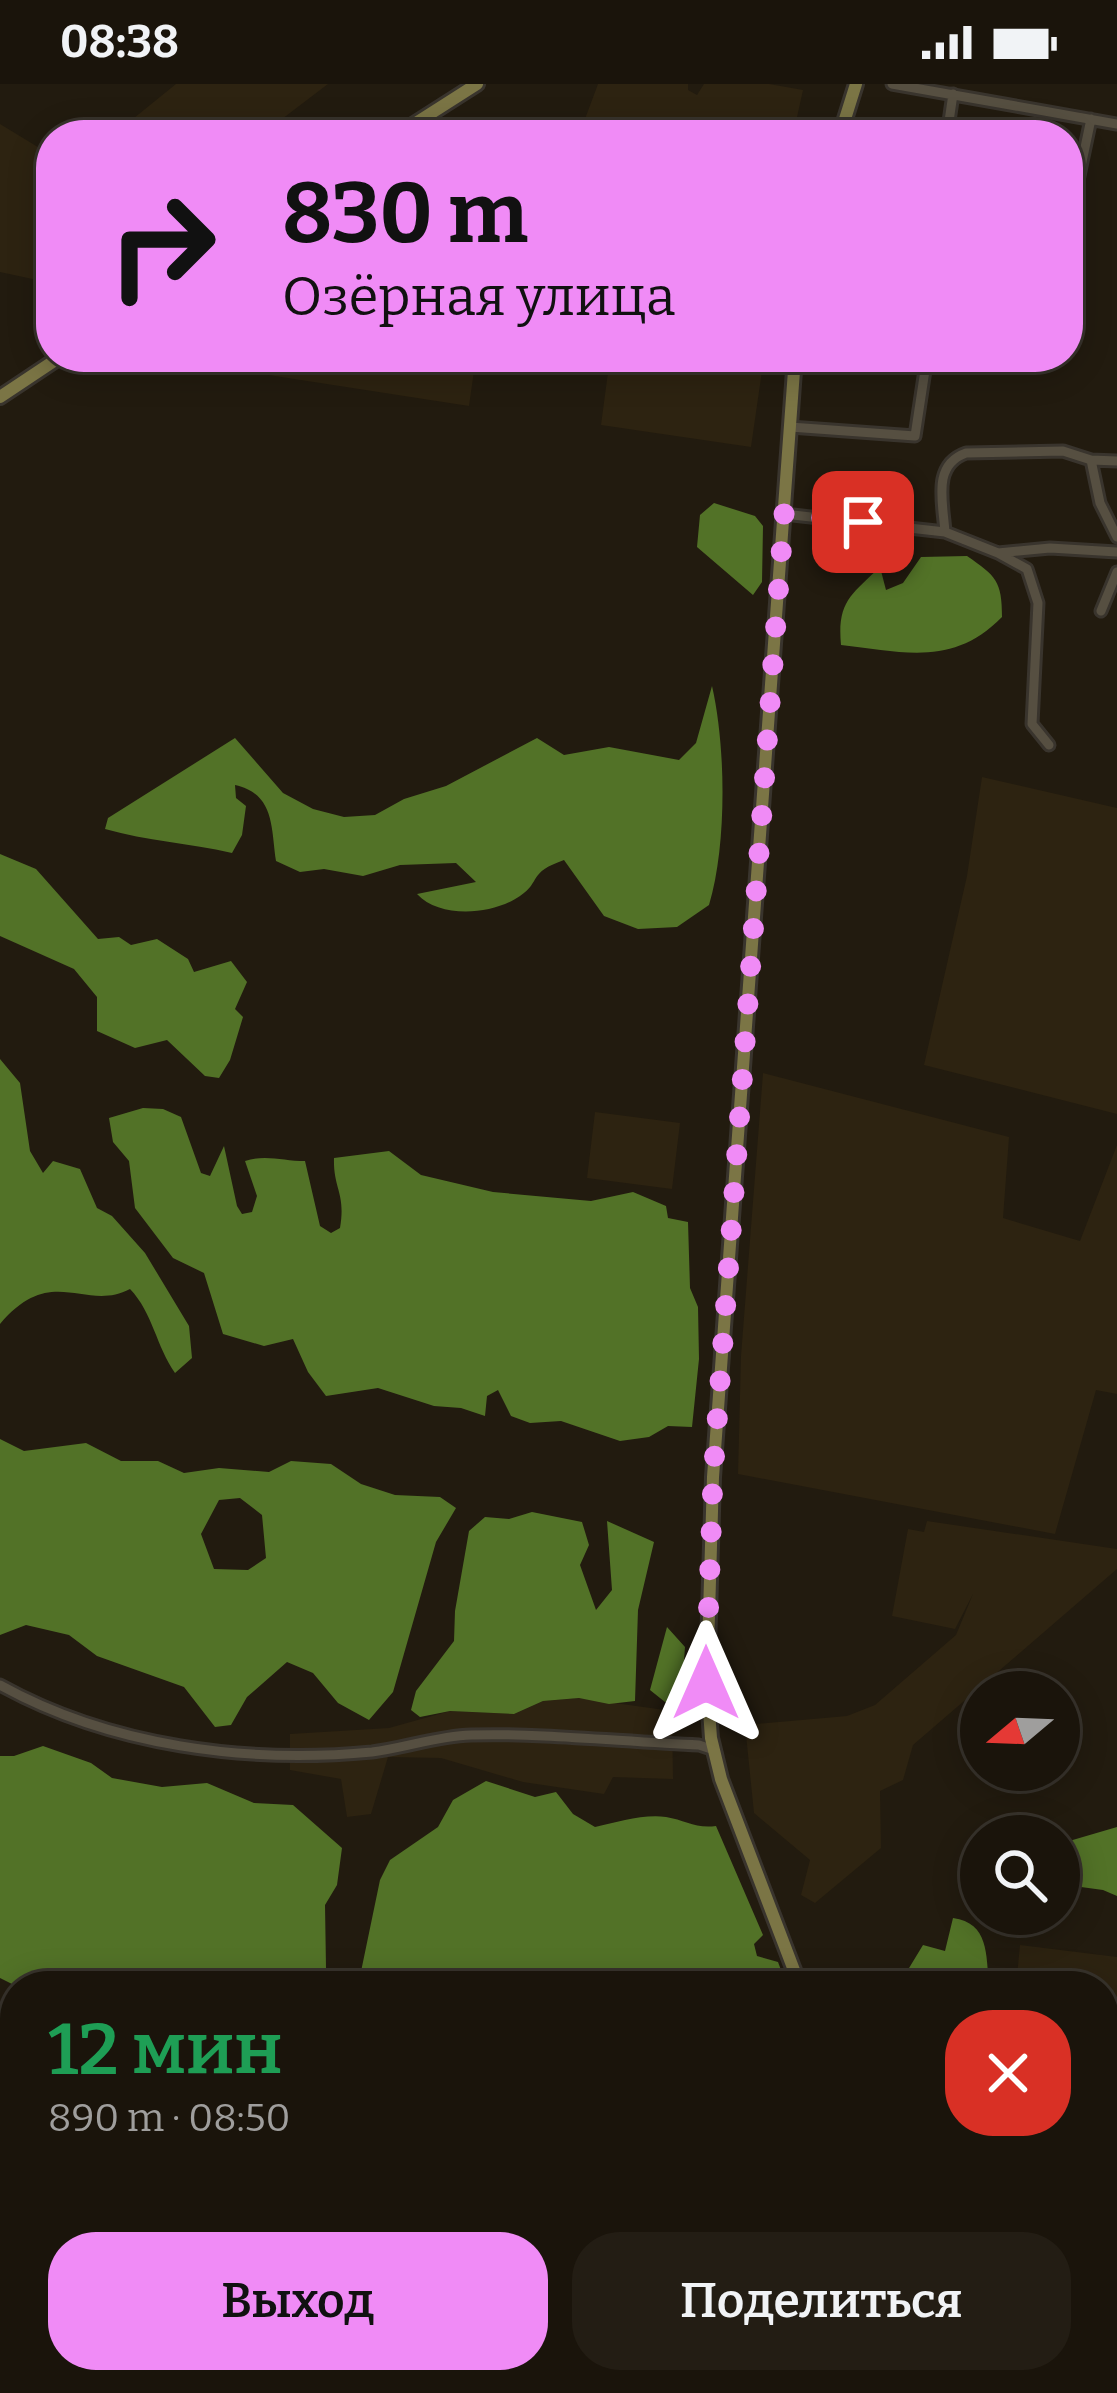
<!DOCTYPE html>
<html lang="ru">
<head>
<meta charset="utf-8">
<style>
  body { margin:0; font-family:Bitter,serif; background:#231d14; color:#f1f3f6; height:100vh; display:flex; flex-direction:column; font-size:45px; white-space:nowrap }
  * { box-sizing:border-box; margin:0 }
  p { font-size:39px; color:#9f9e9d }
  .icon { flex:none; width:66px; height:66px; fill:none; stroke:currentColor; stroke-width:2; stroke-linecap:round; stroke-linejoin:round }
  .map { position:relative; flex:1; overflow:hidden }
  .side { position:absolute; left:0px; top:1887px; width:1119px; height:423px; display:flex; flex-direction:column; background:#1a140b; border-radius:48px 48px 0 0; box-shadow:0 6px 30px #0003,0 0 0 3px #38332c }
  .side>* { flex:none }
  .top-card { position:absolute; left:36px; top:36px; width:1047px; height:252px; border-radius:48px; box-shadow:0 6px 30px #0003,0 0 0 3px #38332c; background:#f08bf6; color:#111; overflow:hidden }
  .needle { width:78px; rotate:251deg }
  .buttons { position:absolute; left:960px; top:1587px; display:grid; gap:24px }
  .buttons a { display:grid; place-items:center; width:120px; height:120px; border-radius:50%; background:#1a140b; box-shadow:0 6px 30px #0003,0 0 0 3px #38332c; font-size:60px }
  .pin { position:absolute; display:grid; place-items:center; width:102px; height:102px; color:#fff; margin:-51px; border-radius:24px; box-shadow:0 6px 18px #0006 }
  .me { position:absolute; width:132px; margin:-66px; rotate:0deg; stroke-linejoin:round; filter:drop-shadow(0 0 9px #0008) }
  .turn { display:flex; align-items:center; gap:42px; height:252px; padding:0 48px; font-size:54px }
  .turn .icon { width:156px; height:156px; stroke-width:2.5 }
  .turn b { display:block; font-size:84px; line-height:102px }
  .round { display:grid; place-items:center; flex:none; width:126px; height:126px; border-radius:48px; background:#231d14 }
  .head { display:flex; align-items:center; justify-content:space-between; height:204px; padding:0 48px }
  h1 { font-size:72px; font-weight:600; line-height:90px; color:#1e9e55 }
  .cta { display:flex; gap:24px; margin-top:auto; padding:24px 48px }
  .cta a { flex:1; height:138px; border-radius:48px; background:#f08bf6; color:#111; font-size:48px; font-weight:600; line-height:138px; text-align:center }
  .cta a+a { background:#231d14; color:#f1f3f6 }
  .status { display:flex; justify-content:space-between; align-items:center; height:84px; padding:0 60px; background:#1a140b; direction:ltr }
  .status svg { height:33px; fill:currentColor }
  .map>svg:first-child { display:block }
  .built { fill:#2d2311 }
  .water { fill:#527227; fill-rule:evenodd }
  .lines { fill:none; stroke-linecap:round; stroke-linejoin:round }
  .minor-casing { stroke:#39342d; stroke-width:15 }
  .major-casing { stroke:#39342d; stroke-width:18 }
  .minor { stroke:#564f41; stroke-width:9 }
  .major { stroke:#7b7545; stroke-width:12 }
  .route { stroke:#f08bf6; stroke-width:21; stroke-dasharray:0 37.8 }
</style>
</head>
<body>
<div class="status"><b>08:38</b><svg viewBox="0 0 49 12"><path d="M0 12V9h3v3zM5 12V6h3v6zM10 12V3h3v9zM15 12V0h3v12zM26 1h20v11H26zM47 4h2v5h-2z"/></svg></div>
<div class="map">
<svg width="1117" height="2309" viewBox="0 0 1117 2309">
  <rect width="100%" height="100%" fill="#221b0f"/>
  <path class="built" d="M176,0H328L261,51H113Z
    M598,0H688V6L697,11L704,0H769L803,6L793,51H579Z
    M0,40L51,71V199L0,188Z
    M151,273H476L469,322Z
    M610,273H764L751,363L601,341Z
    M982,693L1117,724V1030L924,981L967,792Z
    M763,989L1009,1053L1003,1134L1080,1157L1117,1061V1310L1096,1306L1055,1450L738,1390L741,1272Z
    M595,1028L680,1039L672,1105L587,1094Z
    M927,1437L1117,1465V1485L913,1661L903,1696L880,1707L881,1764L815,1819L801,1811L810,1776L754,1729L745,1641L847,1632L875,1621L956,1551L973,1510L955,1545L892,1532L908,1445L924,1448Z
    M579,1614L672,1627L673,1695L613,1693L604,1710L523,1698L441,1674L388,1673L371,1730L347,1733L341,1695L290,1686V1650L389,1644L450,1627L514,1630L543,1617Z
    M1020,1861L1117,1873V2014L1104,2013V1902H1016Z"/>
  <path class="water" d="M714,419L755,432L763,442L762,498L753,511L697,463L700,431Z
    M967,472C996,492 1002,497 1002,533C953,583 904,568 841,561C837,518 851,511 880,483L886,506L903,499L921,473Z
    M712,602C726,663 727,761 709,821L677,843L638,845L604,832L564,776C527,789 542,797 520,812C493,831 440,835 417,810L476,798L456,779L400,781L363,792L324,785L300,788L276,777C271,744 275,710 235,701L236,714L246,722L242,751L232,769C189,759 147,757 105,745L108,734L235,654L283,709L313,725L344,733L375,731L404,715L446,702L537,654L564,671L609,663L679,676L696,659Z
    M0,770L36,785L98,855L119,853L131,861L157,855L188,875L194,888L231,877L247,898L235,925L243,933L230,976L219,994L205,992L167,956L135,964L97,947V913L74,885L0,852Z
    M0,975L20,999L30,1067L43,1089L53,1077L80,1085L97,1124L112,1132L145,1169L189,1242L192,1274L175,1289C156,1262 153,1229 130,1205C85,1229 52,1178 0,1240Z
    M143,1024L163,1025L181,1033L201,1089L210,1092L224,1062L237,1122L242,1130L252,1128L257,1112L245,1077C265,1070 284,1077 305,1077L320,1142L331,1149L340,1144C346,1109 333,1105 334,1074L389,1067L421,1091L493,1108L591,1117L633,1108L666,1122L668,1134L688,1138L690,1204L698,1223L699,1275L692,1343L668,1342L649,1353L620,1357L561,1337L530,1339L511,1332L498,1306L487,1312L485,1332L461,1324L434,1322L378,1304L326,1312L308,1288L293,1255L264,1262L223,1250L204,1189L173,1174L135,1124L129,1077L113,1058L109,1034Z
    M0,1355L24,1367L86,1359L121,1377H158L184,1389L219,1384L269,1388L291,1377L331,1380L361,1400L395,1411L440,1413L456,1424L436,1458L393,1608L369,1636L338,1619L313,1589L287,1578L247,1613L231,1641L215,1643L184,1603L97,1572L69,1551L26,1541L0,1551ZM240,1414L262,1431L266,1474L248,1486L214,1485L201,1450L219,1416Z
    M532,1428L582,1438L589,1461L580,1481L596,1526L612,1506L607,1437L654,1458L638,1526L635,1617L609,1620L579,1614L543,1617L514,1630L450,1627L420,1633L411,1626L416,1607L454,1557L455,1527L469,1447L485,1433L509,1435Z
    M667,1543L685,1563L681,1617L665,1618L650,1606Z
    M43,1662L91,1679L112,1694L162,1703L207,1699L254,1719L293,1721L342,1764L337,1801L325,1821L326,1884L322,1902H16L0,1894V1672H14Z
    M486,1697L535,1713L556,1708L573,1730L595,1743C618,1738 643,1730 666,1733C685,1736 696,1745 716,1742L763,1851L754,1860L757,1872L778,1878L787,1902H358L380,1796L390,1776L438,1743L453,1716Z
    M1117,1743V1812L1103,1806L1059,1800V1760Z
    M953,1834C989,1839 986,1870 989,1902H889L906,1889L923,1861L945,1867Z"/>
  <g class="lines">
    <g class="minor-casing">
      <path id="minor" d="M892,0L1117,40
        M947,51L953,10
        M1068,144L1091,35
        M790,343L915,352L927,273
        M1091,376L1100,419L1117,453
        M784,430L945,448L998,469L1050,464L1117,468
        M945,448C943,418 932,381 966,369L1063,367L1091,376L1117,377
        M998,469L1027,485L1038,519L1032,640L1049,661
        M1101,527L1117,488
        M0,1601C110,1662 247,1680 372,1668C405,1664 437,1652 471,1651C546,1649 623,1658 699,1661L714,1666
        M1104,2275H1117"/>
    </g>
    <g class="major-casing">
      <path id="major" d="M397,51L477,0
        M840,51L856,0
        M795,273L713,1393L707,1599L711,1654L721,1695L800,1902
        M0,313L60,273
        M950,2295L955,2309"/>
    </g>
    <use href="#minor" class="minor"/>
    <use href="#major" class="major"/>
  </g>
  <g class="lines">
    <path class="route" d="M706,1599L713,1393L784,430L863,438"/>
  </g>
</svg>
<div class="buttons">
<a><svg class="needle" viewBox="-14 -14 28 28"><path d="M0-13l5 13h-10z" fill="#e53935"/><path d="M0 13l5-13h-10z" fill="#9f9e9d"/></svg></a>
<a><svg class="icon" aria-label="search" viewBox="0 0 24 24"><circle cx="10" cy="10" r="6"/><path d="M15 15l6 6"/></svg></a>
</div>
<div class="pin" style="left:863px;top:438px;background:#d93025"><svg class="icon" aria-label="arrive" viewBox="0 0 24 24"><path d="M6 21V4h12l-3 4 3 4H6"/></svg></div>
<svg class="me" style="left:706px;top:1599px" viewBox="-20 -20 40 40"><path d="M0-17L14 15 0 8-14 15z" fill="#f08bf6" stroke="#fff" stroke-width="4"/></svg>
<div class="top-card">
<div class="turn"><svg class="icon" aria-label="right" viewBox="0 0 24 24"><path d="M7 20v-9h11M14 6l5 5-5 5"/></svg><div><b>830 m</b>Озёрная улица</div></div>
</div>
<section class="side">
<div class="head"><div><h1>12 мин</h1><p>890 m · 08:50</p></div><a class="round" style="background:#d93025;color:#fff"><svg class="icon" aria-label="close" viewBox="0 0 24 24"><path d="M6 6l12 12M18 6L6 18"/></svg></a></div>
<div class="cta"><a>Выход</a><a>Поделиться</a></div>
</section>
</div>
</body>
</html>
